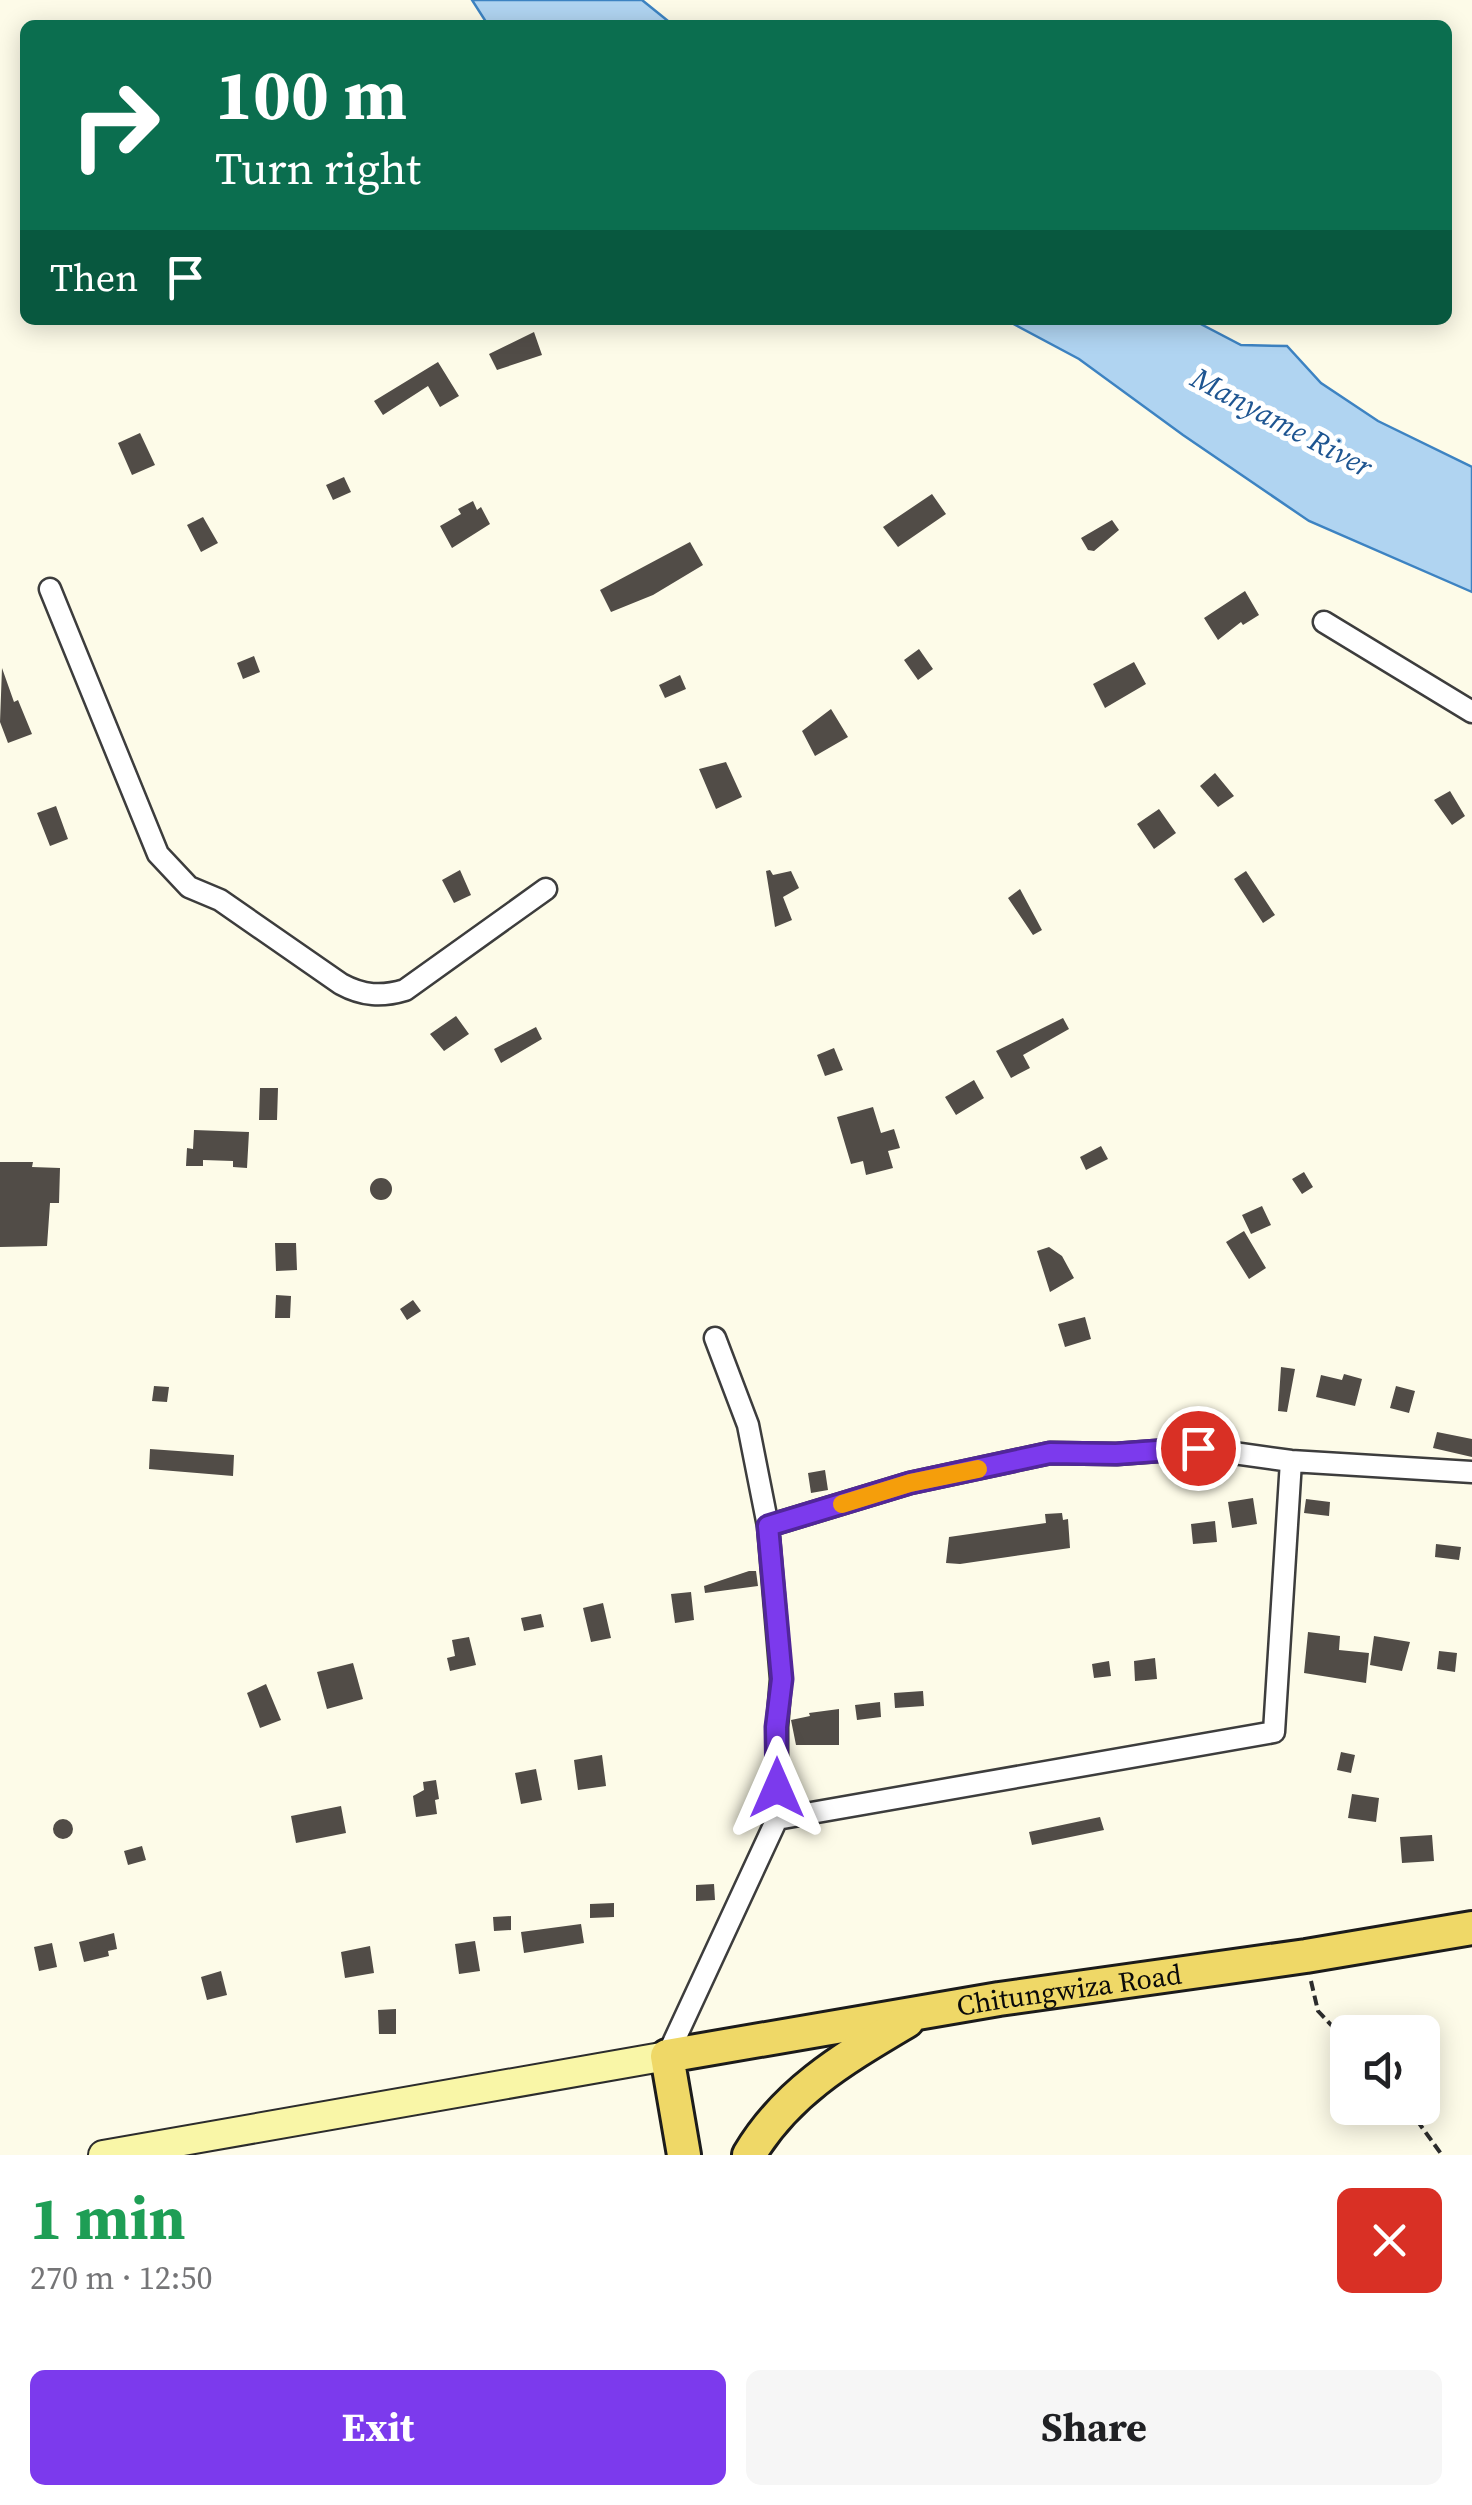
<!DOCTYPE html>
<html lang="en">
<head>
<meta charset="utf-8">
<style>
  body { margin:0; font-family:"Source Serif 4",serif; background:#f6f6f6; color:#202124; height:100vh; display:flex; flex-direction:column; font-size:38px; white-space:nowrap }
  * { box-sizing:border-box; margin:0 }
  p { font-size:32px; color:#757577 }
  .icon { flex:none; width:55px; height:55px; fill:none; stroke:currentColor; stroke-width:2; stroke-linecap:round; stroke-linejoin:round }
  .map { position:relative; height:2155px; overflow:hidden }
  .details { display:flex; flex-direction:column; background:#fff; flex:1 }
  .details>* { flex:none }
  .top-card { position:absolute; left:20px; top:20px; width:1432px; height:305px; border-radius:15px; box-shadow:0 5px 25px #0003; background:#0b6e4f; color:#fff; overflow:hidden }
  .controls { position:absolute; left:1330px; top:2015px; display:grid; gap:20px }
  .controls a { display:grid; place-items:center; width:110px; height:110px; border-radius:15px; background:#fff; box-shadow:0 5px 25px #0003; font-size:50px }
  .pin { position:absolute; display:grid; place-items:center; width:85px; height:85px; color:#fff; margin:-42px; border:5px solid #fff; border-radius:50%; box-shadow:0 2px 10px #0007 }
  .me { position:absolute; width:110px; margin:-55px; rotate:0deg; stroke-linejoin:round; filter:drop-shadow(0 0 8px #0008) }
  .turn { display:flex; align-items:center; gap:35px; height:210px; padding:0 30px; font-size:45px }
  .turn .icon { width:130px; height:130px; stroke-width:2.5 }
  .turn b { display:block; font-size:70px; line-height:85px }
  .then { display:flex; align-items:center; height:95px; padding:0 30px; background:#0003; gap:20px; font-size:38px }
  .round { display:grid; place-items:center; flex:none; width:105px; height:105px; border-radius:15px; background:#f6f6f6 }
  .summary { display:flex; align-items:center; justify-content:space-between; height:170px; padding:0 30px }
  h1 { font-size:60px; font-weight:700; line-height:75px; color:#1e9e55 }
  .action { display:flex; gap:20px; margin-top:auto; padding:20px 30px }
  .action a { flex:1; height:115px; border-radius:15px; background:#7c3aed; color:#fff; font-size:40px; font-weight:700; line-height:115px; text-align:center }
  .action a+a { background:#f6f6f6; color:#202124 }
  .map>svg:first-child { display:block }
  .water { fill:#b0d4f1; stroke:#3d83c2; stroke-width:2.5 }
  .building { fill:#514c47 }
  .lines { fill:none; stroke-linecap:round; stroke-linejoin:round }
  .minor-casing { stroke:#3d3d3d; stroke-width:25 }
  .secondary-casing { stroke:#2c2c2c; stroke-width:32 }
  .primary-casing { stroke:#1b1b1b; stroke-width:38 }
  .path { stroke:#2c2c2c; stroke-width:4; stroke-dasharray:10 5; stroke-linecap:butt }
  .minor { stroke:#fff; stroke-width:20 }
  .secondary { stroke:#f9f6a7; stroke-width:28 }
  .primary { stroke:#efd867; stroke-width:32 }
  .route-casing { stroke:#51269a; stroke-width:25 }
  .route { stroke:#7c3aed; stroke-width:18 }
  .slow { stroke:#f59e0b; stroke-width:18 }
  .labels { text-anchor:middle; dominant-baseline:central; stroke-width:10; stroke-linejoin:round; paint-order:stroke }
  .street-label { font-size:28px; fill:#0a0a0a; stroke:#fff }
  .water-label { font-size:30px; font-style:italic; fill:#1e5591; stroke:#fff }
</style>
</head>
<body>
<div class="map">
<svg width="1472" height="2155" viewBox="0 0 1472 2155">
  <rect width="100%" height="100%" fill="#fdfbe8"/>
  <path class="water" d="M472,0H642L673,25H488Z
    M1006,320H1193L1241,345L1287,346L1321,383L1378,421L1472,467V592L1309,521L1183,435L1079,359Z"/>
  <path class="building" d="M534,332L542,355L497,370L489,354Z
    M438,362L459,396L440,407L428,386L383,415L374,401Z
    M140,433L155,465L132,475L118,443Z
    M344,477L351,492L333,500L326,485Z
    M932,494L946,514L898,547L883,527Z
    M473,501L477,510L481,507L490,524L452,548L440,526L461,514L458,509Z
    M203,517L218,543L201,552L187,525Z
    M1112,520L1119,530L1094,551L1088,550L1081,538Z
    M690,542L703,565L653,595L611,612L600,590Z
    M1245,591L1259,615L1243,625L1241,622L1218,640L1204,618Z
    M919,649L933,669L918,680L904,660Z
    M254,656L260,672L243,679L237,663Z
    M1134,662L1146,684L1105,708L1093,684Z
    M2,668L14,702L18,700L32,734L8,743L0,722Z
    M680,675L686,689L665,698L659,685Z
    M831,709L848,737L815,756L802,731Z
    M726,762L742,797L716,809L699,769Z
    M1215,773L1234,796L1218,807L1200,786Z
    M1450,791L1465,816L1452,825L1434,800Z
    M56,806L68,839L50,846L37,813Z
    M1159,809L1176,833L1154,849L1137,824Z
    M460,870L471,895L454,903L442,880Z
    M770,870L773,875L791,871L799,888L783,897L792,920L775,927L766,871Z
    M1246,871L1275,915L1263,923L1234,879Z
    M1020,889L1042,930L1033,935L1008,898Z
    M456,1016L469,1034L444,1051L430,1034Z
    M1063,1018L1069,1029L1023,1055L1030,1068L1011,1078L996,1051Z
    M536,1027L542,1039L501,1063L494,1049Z
    M834,1048L843,1070L825,1076L817,1055Z
    M974,1080L984,1098L956,1115L945,1097Z
    M260,1088H278L277,1120H259Z
    M873,1107L881,1133L894,1129L900,1148L888,1151L893,1168L866,1175L863,1161L851,1164L837,1117Z
    M194,1130L249,1132L247,1168L233,1167V1161L203,1160V1166H186L187,1148L193,1149Z
    M1101,1146L1108,1159L1086,1170L1080,1157Z
    M0,1162H33L32,1167L60,1168L59,1203H50L47,1246L0,1247Z
    M1304,1172L1313,1187L1302,1194L1292,1179Z
    M370 1189a11 11 0 1 1 22 0a11 11 0 1 1-22 0Z
    M1262,1206L1271,1225L1251,1234L1242,1215Z
    M1244,1231L1266,1268L1249,1279L1226,1242Z
    M275,1243H296L297,1270L276,1271Z
    M1049,1247L1062,1256L1074,1278L1050,1292L1037,1251Z
    M276,1295L291,1296L290,1318H275Z
    M413,1300L421,1311L407,1320L400,1309Z
    M1085,1317L1091,1339L1065,1347L1058,1324Z
    M1281,1367L1295,1369L1287,1412L1278,1411Z
    M1344,1374L1362,1379L1355,1406L1316,1397L1321,1375L1342,1380Z
    M154,1386L169,1387L167,1402L152,1401Z
    M1396,1386L1415,1391L1409,1413L1390,1408Z
    M1437,1432L1472,1439V1457L1433,1448Z
    M150,1449L234,1455L233,1476L149,1469Z
    M825,1470L828,1490L811,1493L808,1473Z
    M1253,1498L1257,1524L1232,1528L1228,1502Z
    M1306,1499L1330,1502L1329,1516L1304,1513Z
    M1062,1513L1063,1520L1068,1519L1070,1548L960,1564L946,1563L949,1537L1046,1523L1045,1514Z
    M1215,1521L1217,1542L1193,1544L1191,1524Z
    M1436,1544L1461,1547L1459,1560L1435,1557Z
    M749,1571H756L758,1586L705,1593L704,1586Z
    M691,1592L694,1620L675,1623L671,1594Z
    M603,1603L611,1638L591,1642L583,1608Z
    M541,1614L544,1627L524,1631L521,1618Z
    M1308,1632L1340,1636L1339,1650L1369,1653L1366,1683L1304,1673Z
    M1374,1636L1410,1642L1402,1671L1370,1665Z
    M469,1637L476,1665L450,1671L447,1658L455,1656L452,1640Z
    M1439,1651L1457,1653L1455,1672L1437,1669Z
    M1155,1658L1157,1679L1135,1681L1134,1661Z
    M1109,1661L1111,1676L1094,1678L1092,1664Z
    M353,1663L363,1699L327,1709L317,1672Z
    M266,1684L281,1720L260,1728L247,1693Z
    M923,1691L924,1706L895,1708L894,1693Z
    M880,1702L881,1717L857,1720L855,1705Z
    M839,1709V1745H796L791,1720L810,1716L809,1713Z
    M1341,1752L1355,1755L1351,1773L1337,1770Z
    M602,1755L606,1786L578,1790L574,1760Z
    M536,1769L542,1800L521,1804L515,1773Z
    M436,1780L439,1799L435,1800L437,1814L416,1817L413,1796L424,1790L423,1782Z
    M1352,1794L1379,1798L1376,1822L1348,1818Z
    M341,1806L346,1833L296,1843L291,1816Z
    M1100,1817L1104,1830L1032,1845L1029,1832Z
    M53 1829a10 10 0 1 1 20 0a10 10 0 1 1-20 0Z
    M1432,1835L1434,1861L1402,1863L1400,1837Z
    M142,1846L146,1860L128,1865L124,1851Z
    M714,1884L715,1900L696,1901V1885Z
    M614,1903V1917L590,1918V1904Z
    M511,1916V1930L494,1931L493,1917Z
    M581,1924L584,1943L524,1953L521,1932Z
    M114,1933L117,1949L108,1951L109,1956L84,1962L79,1942Z
    M475,1941L480,1971L459,1974L455,1944Z
    M52,1943L57,1967L39,1971L34,1947Z
    M370,1946L374,1973L345,1978L341,1952Z
    M221,1971L227,1995L207,2000L201,1977Z
    M396,2009V2034H379L378,2010Z"/>
  <g class="lines">
    <g class="minor-casing">
      <path id="minor" d="M50,589L158,854L189,887L220,900L341,984C363,996 382,997 405,990L546,889
        M1324,622L1472,712
        M768,1526L910,1483L1050,1453L1117,1454L1198,1448L1291,1461L1472,1472
        M777,1819L1274,1732L1291,1461
        M667,2056L777,1819V1727L781,1679L768,1526L748,1425L715,1338"/>
    </g>
    <g class="secondary-casing">
      <path id="secondary" d="M103,2155L667,2056"/>
    </g>
    <g class="primary-casing">
      <g id="primary">
        <path id="s1" d="M684,2155L667,2056L999,1999L1306,1956L1472,1928"/>
        <path d="M749,2155C787,2091 845,2058 907,2021"/>
      </g>
    </g>
    <path class="path" d="M1311,1981L1318,2011L1348,2043
      M1408,2108L1442,2155"/>
    <use href="#minor" class="minor"/>
    <use href="#secondary" class="secondary"/>
    <use href="#primary" class="primary"/>
  </g>
  <g class="lines">
    <g class="route-casing">
      <path id="route" d="M777,1788L776,1727L782,1679L768,1526L910,1483L1050,1453L1116,1454L1198,1448"/>
    </g>
    <use href="#route" class="route"/>
    <path class="slow" d="M842,1504L910,1483L978,1469"/>
  </g>
  <g class="labels">
    <g class="street-label">
      <text stroke="none"><textPath href="#s1" startOffset="508">Chitungwiza Road</textPath></text>
    </g>
    <g class="water-label">
      <text transform="translate(1282 422) rotate(28)">Manyame River</text>
    </g>
  </g>
</svg>
<div class="controls">
<a><svg class="icon" aria-label="sound" viewBox="0 0 24 24"><path d="M4 9h4l5-4v14l-5-4H4zM17 9q2 3 0 6"/></svg></a>
</div>
<div class="pin" style="left:1198px;top:1448px;background:#d93025"><svg class="icon" aria-label="arrive" viewBox="0 0 24 24"><path d="M6 21V4h12l-3 4 3 4H6"/></svg></div>
<svg class="me" style="left:777px;top:1788px" viewBox="-20 -20 40 40"><path d="M0-17L14 15 0 8-14 15z" fill="#7c3aed" stroke="#fff" stroke-width="4"/></svg>
<div class="top-card">
<div class="turn"><svg class="icon" aria-label="right" viewBox="0 0 24 24"><path d="M7 20v-9h11M14 6l5 5-5 5"/></svg><div><b>100 m</b>Turn right</div></div>
<div class="then">Then<svg class="icon" aria-label="arrive" viewBox="0 0 24 24"><path d="M6 21V4h12l-3 4 3 4H6"/></svg></div>
</div>
</div>
<section class="details">
<div class="summary"><div><h1>1 min</h1><p>270 m · 12:50</p></div><a class="round" style="background:#d93025;color:#fff"><svg class="icon" aria-label="close" viewBox="0 0 24 24"><path d="M6 6l12 12M18 6L6 18"/></svg></a></div>
<div class="action"><a>Exit</a><a>Share</a></div>
</section>
</body>
</html>
